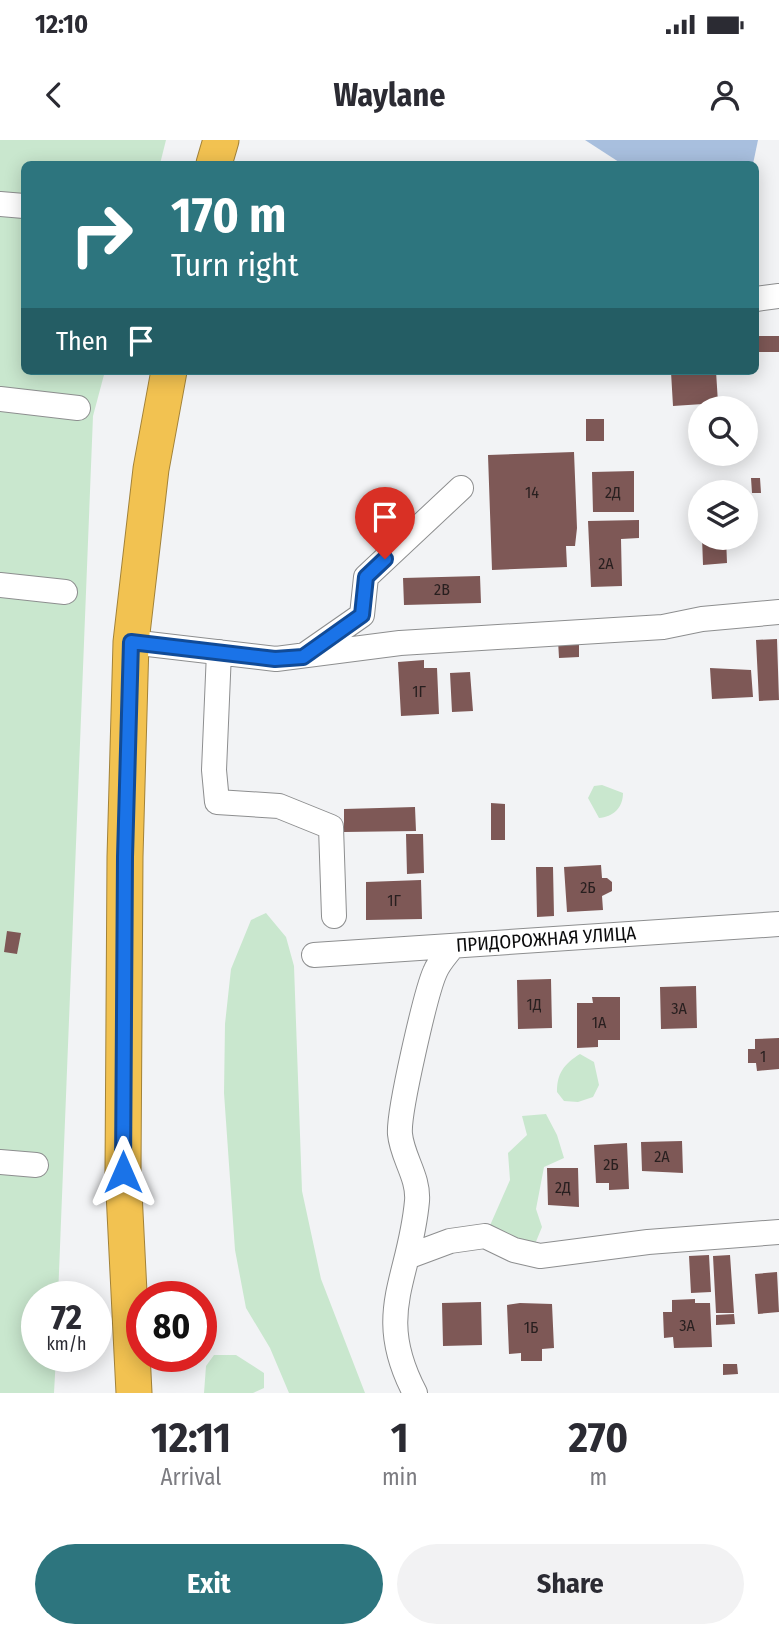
<!DOCTYPE html>
<html lang="en">
<head>
<meta charset="utf-8">
<style>
  body { margin:0; font-family:"Fira Sans Condensed",sans-serif; background:#f2f2f3; color:#2b2b33; height:100vh; display:flex; flex-direction:column; font-size:26px; white-space:nowrap }
  * { box-sizing:border-box; margin:0 }
  p { font-size:23px; color:#7c7c81 }
  .icon { flex:none; width:38px; height:38px; fill:none; stroke:currentColor; stroke-width:2; stroke-linecap:round; stroke-linejoin:round }
  .map { position:relative; height:1253px; overflow:hidden }
  .sheet { display:flex; flex-direction:column; background:#fff; flex:1 }
  .sheet>* { flex:none }
  .top-card { position:absolute; left:21px; top:21px; width:738px; height:214px; border-radius:10px; box-shadow:0 4px 18px #0003; background:#2d757e; color:#fff; overflow:hidden }
  .tools { position:absolute; left:688px; top:256px; display:grid; gap:14px }
  .tools a { display:grid; place-items:center; width:70px; height:70px; border-radius:50%; background:#fff; box-shadow:0 4px 18px #0003; font-size:35px }
  .speed { position:absolute; left:21px; top:1141px; display:flex; gap:14px; font-size:35px; font-weight:700; text-align:center }
  .speed>* { display:grid; place-content:center; width:91px; height:91px; border-radius:50%; background:#fff; box-shadow:0 4px 18px #0003; line-height:1 }
  .speed small { font-size:18px; font-weight:400 }
  .speed .limit { border:10px solid #d22; background:#fff; color:#111 }
  .pin { position:absolute; display:grid; place-items:center; width:60px; height:60px; color:#fff; margin:-72px -30px; border-radius:50% 50% 50% 0; rotate:-45deg; box-shadow:0 0 7px #0007 }
  .pin .icon { rotate:45deg }
  .me { position:absolute; width:77px; margin:-38px; rotate:0deg; stroke-linejoin:round; filter:drop-shadow(0 0 5px #0008) }
  .turn { display:flex; align-items:center; gap:24px; height:147px; padding:0 35px; font-size:32px }
  .turn .icon { width:91px; height:91px; stroke-width:2.5 }
  .turn b { display:block; font-size:49px; line-height:60px }
  .then { display:flex; align-items:center; height:66px; padding:0 35px; background:#0003; gap:14px; font-size:26px }
  .eta { display:flex; justify-content:space-evenly; align-items:center; height:119px; text-align:center }
  .eta b { font-size:42px; font-weight:700; line-height:49px }
  .button { display:flex; gap:14px; margin-top:auto; padding:14px 35px }
  .button a { flex:1; height:80px; border-radius:42px; background:#2d757e; color:#fff; font-size:28px; font-weight:700; line-height:80px; text-align:center }
  .button a+a { background:#f2f2f3; color:#2b2b33 }
  .status { display:flex; justify-content:space-between; align-items:center; height:49px; padding:0 35px; background:#fff; direction:ltr }
  .status svg { height:19px; fill:currentColor }
  header { display:flex; justify-content:space-between; align-items:center; height:91px; padding:0 35px; background:#fff; font-size:32px; font-weight:700 }
  .map>svg:first-child { display:block }
  .green { fill:#c9e7ce }
  .water { fill:#a8bfde }
  .building { fill:#7e5856 }
  .lines { fill:none; stroke-linecap:round; stroke-linejoin:round }
  .minor-casing { stroke:#8d8e8f; stroke-width:26 }
  .highway-casing { stroke:#a28239; stroke-width:37 }
  .minor { stroke:#fff; stroke-width:24 }
  .highway { stroke:#f2c251; stroke-width:35 }
  .route-casing { stroke:#114b97; stroke-width:18 }
  .route { stroke:#1a73e8; stroke-width:12 }
  .labels { text-anchor:middle; dominant-baseline:central; stroke-width:5; stroke-linejoin:round; paint-order:stroke }
  .number-label { font-size:16px; fill:#281f1f }
  .street-label { font-size:19px; fill:#0c0c0d; stroke:#fff }
</style>
</head>
<body>
<div class="status"><b>12:10</b><svg viewBox="0 0 49 12"><path d="M0 12V9h3v3zM5 12V6h3v6zM10 12V3h3v9zM15 12V0h3v12zM26 1h20v11H26zM47 4h2v5h-2z"/></svg></div>
<header><svg class="icon" aria-label="back" viewBox="0 0 24 24"><path d="M15 5l-7 7 7 7"/></svg>Waylane<svg class="icon" aria-label="person" viewBox="0 0 24 24"><circle cx="12" cy="8" r="4"/><path d="M4 21q1-7 8-7t8 7"/></svg></header>
<div class="map">
<svg width="779" height="1253" viewBox="0 0 779 1253">
  <rect width="100%" height="100%" fill="#f2f3f5"/>
  <path class="green" d="M0,0H166L160,24H24V231H105L93,276L58,1157H37V1216H56L54,1253H0Z
    M602,645L623,653C623,668 613,677 599,678L588,658L594,646Z
    M266,773L286,797L294,826L302,1051L321,1139L365,1253H289L270,1208L246,1168L235,1110L224,953L225,884L231,829L251,780Z
    M580,914L594,922L599,945L593,957L578,962L564,961L557,952C557,933 564,924 580,914Z
    M546,974L557,995L564,1018L544,1027L536,1069L542,1087L535,1104L488,1090L510,1040L508,1013L527,995L522,976Z
    M214,1215H236L264,1233V1248L253,1253H204L206,1226Z"/>
  <path class="water" d="M585,0H758L753,24H622Z"/>
  <path class="building" d="M758,196H779V212H758Z
    M716,231L718,263L673,266L671,232Z
    M586,279H604V301H586Z
    M574,312L577,388L575,406H566L567,427L492,430L488,315Z
    M634,331V372H593L592,332Z
    M751,338H760L761,353H752Z
    M639,380V398L621,399L622,446L591,447L588,381Z
    M702,397H726L727,423L703,425Z
    M480,436L481,463L404,465L403,438Z
    M579,499V517L559,518L558,500Z
    M777,499L779,560L759,561L756,500Z
    M424,520V528H437L439,574L401,576L398,522Z
    M710,528L751,530L753,557L712,559Z
    M470,532L473,571L452,572L450,533Z
    M491,663L505,664V700H491Z
    M415,667L416,691L344,692V669Z
    M406,694H423L424,733L407,734Z
    M601,725L602,738H607L612,742V751L602,756L603,770L567,772L564,727Z
    M536,727H553L554,776L537,777Z
    M421,740L422,779L366,780V742Z
    M7,791L21,793L17,814L4,812Z
    M551,839L552,888L518,889L517,840Z
    M696,846L697,888L661,889L660,847Z
    M592,857H620V900H598V907L577,908V863H593Z
    M779,898V929L757,931L756,923H748V909H755V899Z
    M682,1001L683,1033L642,1031L641,1002Z
    M627,1003L629,1049L609,1050V1043H596L594,1005Z
    M547,1028H578L579,1067L548,1065Z
    M709,1115L711,1152L691,1153L689,1116Z
    M730,1115L734,1173H716L713,1116Z
    M777,1132L779,1172L758,1174L755,1134Z
    M695,1159V1163H710L712,1207L674,1208L673,1197L664,1198L663,1172H672V1160Z
    M481,1162L482,1205L443,1206L442,1163Z
    M520,1163L552,1164L554,1208L542,1209V1221H521V1213L509,1214L507,1165Z
    M734,1174L735,1184L716,1185V1175Z
    M723,1224H737L738,1234L723,1235Z"/>
  <g class="lines">
    <g class="minor-casing">
      <path id="minor" d="M0,64L24,66
        M756,159L779,156
        M0,259L78,268
        M0,445L65,452
        M131,502L276,519L400,503L663,487L702,479L779,472
        M219,512L214,630L217,662L279,666L331,687L334,776
        M306,514L362,475L366,437L461,348
        M314,815L779,784
        M0,1022L36,1025
        M407,1117L450,1101L485,1096L514,1110L540,1116L648,1102L779,1092
        M415,1253C373,1173 410,1140 417,1061C419,1037 402,1017 400,994C398,973 426,852 435,832C439,822 447,814 453,806"/>
    </g>
    <g class="highway-casing">
      <path id="highway" d="M214,24L221,0
        M134,1253L123,1032L125,717L131,502L151,329L169,231"/>
    </g>
    <use href="#minor" class="minor"/>
    <use href="#highway" class="highway"/>
  </g>
  <g class="lines">
    <g class="route-casing">
      <path id="route" d="M123,1032L125,717L131,502L275,519L303,517L362,475L366,437L385,419"/>
    </g>
    <use href="#route" class="route"/>
  </g>
  <g class="labels">
    <g class="number-label">
      <text x="532" y="352">14</text>
      <text x="613" y="352">2Д</text>
      <text x="606" y="423">2А</text>
      <text x="442" y="449">2В</text>
      <text x="419" y="551">1Г</text>
      <text x="588" y="747">2Б</text>
      <text x="394" y="760">1Г</text>
      <text x="534" y="864">1Д</text>
      <text x="679" y="868">3А</text>
      <text x="599" y="882">1А</text>
      <text x="763" y="916">1</text>
      <text x="662" y="1016">2А</text>
      <text x="611" y="1024">2Б</text>
      <text x="563" y="1047">2Д</text>
      <text x="687" y="1185">3А</text>
      <text x="531" y="1187">1Б</text>
    </g>
    <g class="street-label">
      <text transform="translate(546 799) rotate(-4)">ПРИДОРОЖНАЯ УЛИЦА</text>
    </g>
  </g>
</svg>
<div class="tools">
<a><svg class="icon" aria-label="search" viewBox="0 0 24 24"><circle cx="10" cy="10" r="6"/><path d="M15 15l6 6"/></svg></a>
<a><svg class="icon" aria-label="layers" viewBox="0 0 24 24"><path d="M12 4l9 5-9 5-9-5zM3 14l9 5 9-5"/></svg></a>
</div>
<div class="speed"><div>72<small>km/h</small></div><div class="limit">80</div></div>
<div class="pin" style="left:385px;top:419px;background:#d93025"><svg class="icon" aria-label="arrive" viewBox="0 0 24 24"><path d="M6 21V4h12l-3 4 3 4H6"/></svg></div>
<svg class="me" style="left:123px;top:1032px" viewBox="-20 -20 40 40"><path d="M0-17L14 15 0 8-14 15z" fill="#1a73e8" stroke="#fff" stroke-width="4"/></svg>
<div class="top-card">
<div class="turn"><svg class="icon" aria-label="right" viewBox="0 0 24 24"><path d="M7 20v-9h11M14 6l5 5-5 5"/></svg><div><b>170 m</b>Turn right</div></div>
<div class="then">Then<svg class="icon" aria-label="arrive" viewBox="0 0 24 24"><path d="M6 21V4h12l-3 4 3 4H6"/></svg></div>
</div>
</div>
<section class="sheet">
<div class="eta">
<div><b>12:11</b><p>Arrival</p></div>
<div><b>1</b><p>min</p></div>
<div><b>270</b><p>m</p></div>
</div>
<div class="button"><a>Exit</a><a>Share</a></div>
</section>
</body>
</html>
